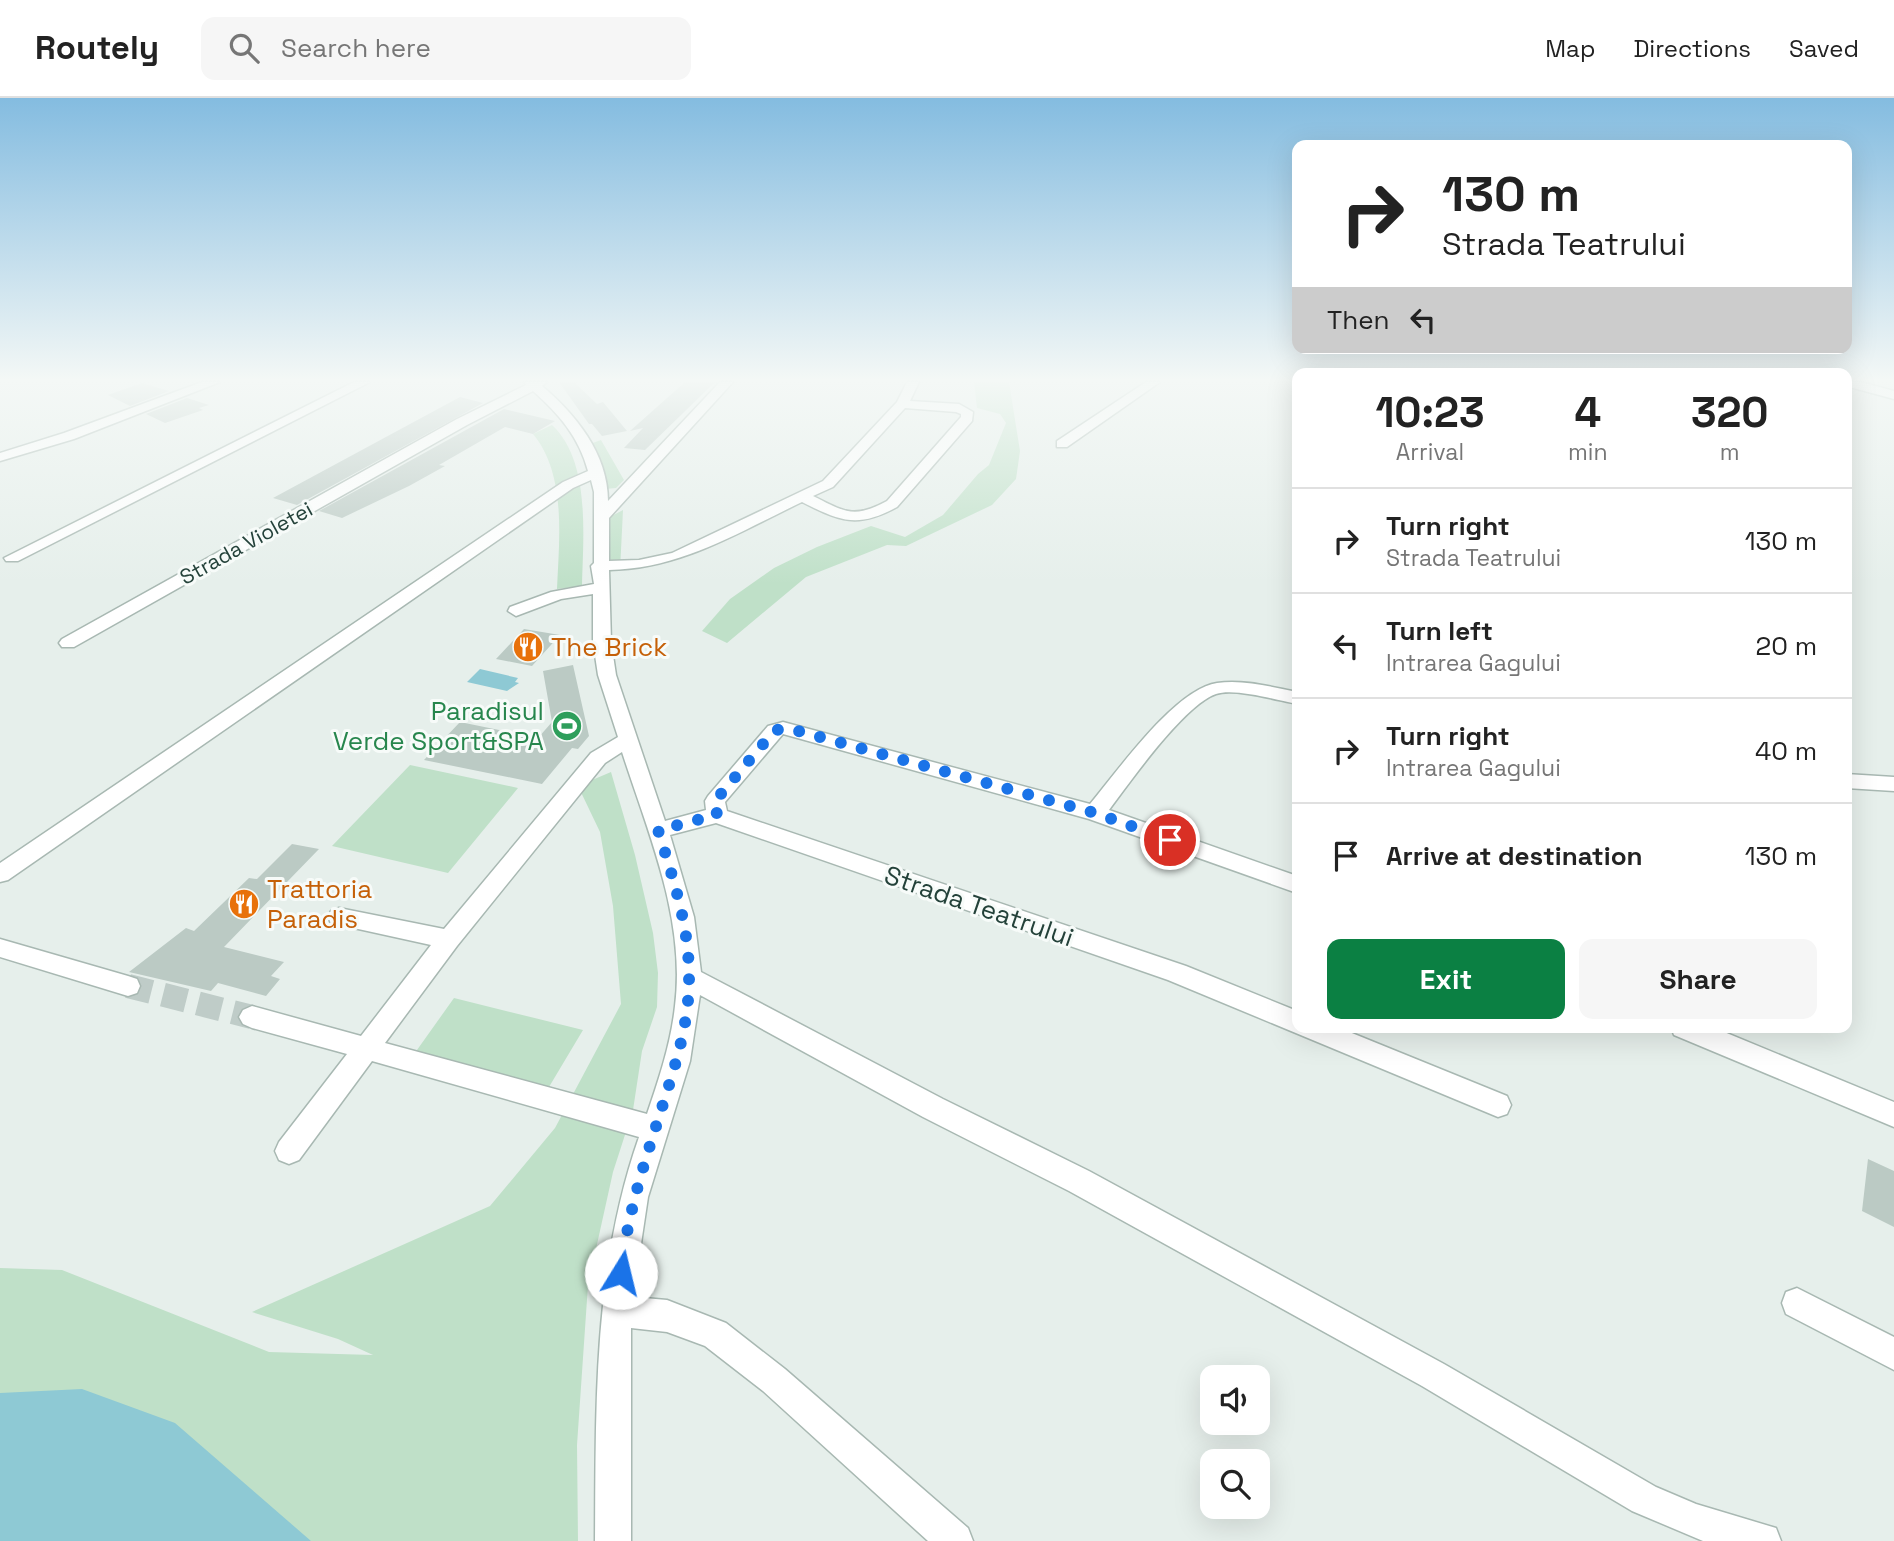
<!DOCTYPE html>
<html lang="en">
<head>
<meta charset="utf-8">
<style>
  body { margin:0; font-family:"Space Grotesk",sans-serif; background:#f6f6f6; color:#222; height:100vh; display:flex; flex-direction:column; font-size:26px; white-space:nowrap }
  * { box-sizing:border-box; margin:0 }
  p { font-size:23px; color:#767676 }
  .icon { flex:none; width:38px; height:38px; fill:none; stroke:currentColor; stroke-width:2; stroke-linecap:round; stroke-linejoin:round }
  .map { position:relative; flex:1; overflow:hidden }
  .sheet { position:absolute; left:1292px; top:270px; width:560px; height:665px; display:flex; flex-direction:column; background:#fff; border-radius:14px; box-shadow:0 7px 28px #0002 }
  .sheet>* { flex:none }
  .top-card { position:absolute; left:1292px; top:42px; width:560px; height:214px; border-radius:14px; box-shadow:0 7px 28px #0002; background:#fff; color:#222; overflow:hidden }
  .buttons { position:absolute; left:1200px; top:1267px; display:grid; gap:14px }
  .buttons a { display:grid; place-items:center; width:70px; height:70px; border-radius:14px; background:#fff; box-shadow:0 7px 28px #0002; font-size:35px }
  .pin { position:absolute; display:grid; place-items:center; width:60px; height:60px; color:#fff; margin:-30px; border:4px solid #fff; border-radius:50%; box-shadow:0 2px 7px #0007 }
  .me { position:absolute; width:77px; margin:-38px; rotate:9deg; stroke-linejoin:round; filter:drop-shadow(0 0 5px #0008) }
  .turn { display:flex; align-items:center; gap:24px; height:147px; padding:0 35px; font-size:32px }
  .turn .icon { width:91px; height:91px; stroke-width:2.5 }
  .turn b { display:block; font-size:49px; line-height:60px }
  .then { display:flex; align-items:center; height:66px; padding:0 35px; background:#0003; gap:14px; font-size:26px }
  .eta { display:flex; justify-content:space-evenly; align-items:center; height:119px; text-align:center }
  .eta b { font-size:42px; font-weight:600; line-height:49px }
  .action { display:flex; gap:14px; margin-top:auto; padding:14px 35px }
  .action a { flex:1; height:80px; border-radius:14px; background:#0b8043; color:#fff; font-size:28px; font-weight:600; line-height:80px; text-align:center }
  .action a+a { background:#f6f6f6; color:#222 }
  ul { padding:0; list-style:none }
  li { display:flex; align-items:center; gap:21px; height:105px; padding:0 35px; border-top:2px solid #e0e0e0 }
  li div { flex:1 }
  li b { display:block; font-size:26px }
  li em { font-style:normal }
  header { display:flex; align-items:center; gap:42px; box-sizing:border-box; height:98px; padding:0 35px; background:#fff; border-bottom:2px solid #e0e0e0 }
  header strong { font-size:33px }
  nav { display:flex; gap:38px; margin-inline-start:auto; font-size:24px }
  .search { width:490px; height:63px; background:#f6f6f6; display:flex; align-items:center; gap:18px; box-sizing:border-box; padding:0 24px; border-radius:14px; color:#767676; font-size:26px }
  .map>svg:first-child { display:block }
  .green { fill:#bfe0c8 }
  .water { fill:#8ec9d4 }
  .building { fill:#bbcac4 }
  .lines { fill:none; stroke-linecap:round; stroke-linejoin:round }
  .minor-tunnel { stroke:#bfccc8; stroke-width:24; stroke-dasharray:24 12; stroke-linecap:butt }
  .minor-casing { stroke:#a8b8b2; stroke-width:3 }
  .minor { fill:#fff; fill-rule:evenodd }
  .route { stroke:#1a73e8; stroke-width:12; stroke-dasharray:0 21.6 }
  .labels { text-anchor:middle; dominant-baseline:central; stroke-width:6; stroke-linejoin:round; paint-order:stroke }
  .far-street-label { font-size:21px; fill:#24423a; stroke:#f7fbf9 }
  .food-label { font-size:26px; fill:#c56008; stroke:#f7fbf9; text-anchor:start }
  .leisure-label { font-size:26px; fill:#27864d; stroke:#f7fbf9; text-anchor:end }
  .street-label { font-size:26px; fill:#24423a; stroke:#f7fbf9 }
</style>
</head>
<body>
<header>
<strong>Routely</strong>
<div class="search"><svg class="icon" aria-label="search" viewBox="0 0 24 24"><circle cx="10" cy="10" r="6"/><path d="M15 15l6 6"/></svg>Search here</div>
<nav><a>Map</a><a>Directions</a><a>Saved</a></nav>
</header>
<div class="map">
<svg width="1894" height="1443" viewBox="0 0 1894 1443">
  <rect width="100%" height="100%" fill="#e6efeb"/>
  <path class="green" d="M974,284H1009L1020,353L1016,381L992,407L906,448L887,447L806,479L727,545L702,533L730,501L774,470L817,449L871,428L905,439L943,417L978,376L989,367L1006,325L1000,316L977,310Z
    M552,327C591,363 583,439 582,488L557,491C559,442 567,377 533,336Z
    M601,342L624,382L616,390L605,391L587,347Z
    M623,412L620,472L599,475L604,422Z
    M410,667L518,690L448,775L332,748Z
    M611,674L635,757L653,835L658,875L657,909L642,953L633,1012L613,1074L588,1187L577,1347L578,1443H0V1170L62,1172L269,1254L373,1257L338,1241L252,1214L490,1108L555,1030L621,906L613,808L600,734L578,688Z
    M454,900L583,932L546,994L412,959Z"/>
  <path class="water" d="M480,571L518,580L515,584L519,585L507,593L467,584Z
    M82,1291L175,1325L311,1443H0V1295Z"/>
  <path class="building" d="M559,284H574L597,306L603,304L627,333L602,338L592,326H589Z
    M685,284H715L645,352L624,350L643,330L630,333Z
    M142,285L169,293L130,308L108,297Z
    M460,299L483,305L297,407L273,400Z
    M187,300L209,307L199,310L203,312L165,325L146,316Z
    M504,311L555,323L533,336L505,329L439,367L445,368L409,388L342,420L319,413Z
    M524,531L560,537L532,568L496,561Z
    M573,567L589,638L578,651L572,650L542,686L424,662L460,624L538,640L552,624L543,573Z
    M292,746L319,751L224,849L284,864L271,878L280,881L266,898L218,885L211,893L129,874L186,830L194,833L249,780L257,781Z
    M1868,1061L1894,1073V1129L1862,1113Z"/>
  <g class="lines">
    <path class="minor-tunnel" d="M128,888L252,919"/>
    <g class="minor-casing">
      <path id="minor" d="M202,284H220L74,341L0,363V355L64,335Z
        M354,284H370L18,463H6L4,460Z
        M524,284H547L542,288C576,317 608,356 608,403L720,284H733L609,420V463L639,462L672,455L823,383L897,304L907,284H919L910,303L959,306L973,314L972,323L897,409C857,431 840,423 802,404C739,434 681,471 609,472L611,544L616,577L665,723L706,712L705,703L708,698L768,628L783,624L1090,706C1117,674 1175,591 1217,585C1243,581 1271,589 1297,594V606C1276,602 1235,590 1216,596C1184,607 1130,684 1109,712L1297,778V795L1089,721L783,636L725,704L727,713L1186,868L1297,913V929H1337L1507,998L1511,1007L1507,1016L1498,1019L1168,882L716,725L670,737L694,819L701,874L943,1001L1089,1073L1444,1266L1656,1389L1696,1406L1776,1430L1781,1443H1703L1632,1413L1422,1288L1069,1093L923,1019L700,897L690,963L648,1099L633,1199L667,1202L726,1225L785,1271L968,1430L973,1443H928L763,1293L705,1248L667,1234L631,1230V1443H595C596,1306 593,1170 639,1039L372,963L299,1062L289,1066L279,1062L275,1053L279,1044L347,956L252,930L243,926L239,919L243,912L252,908L361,938L431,847L331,825L328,819L331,813L339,810L444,831L591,655L618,639L598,577L593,544V496L561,501L516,518L508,513L510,509L551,494L594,486L591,468L594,465V394L591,382L573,390L8,782L0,784V765L563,384L588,373C579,339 559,316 533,293L467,327L74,549H62L59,545L62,541L457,321L526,287ZM905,310L956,314L961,316V319L887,403C854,421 845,414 813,398L833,389ZM622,654C648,735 686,821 675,908C671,945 659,981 647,1016L385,945L457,848L605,665Z
        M1146,284H1160L1067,349H1057V343Z
        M1846,284H1861L1894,293V301L1846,288Z
        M1846,676L1894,679V693L1846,690Z
        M0,841L128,878L137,881L140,888L137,895L128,898L0,859Z
        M1671,929H1712L1894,1004V1029L1674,937Z
        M1797,1190L1894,1239V1272L1786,1216L1782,1205L1786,1194Z"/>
    </g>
    <use href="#minor" class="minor"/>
  </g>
  <linearGradient id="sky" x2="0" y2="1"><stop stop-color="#84bce0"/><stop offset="0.58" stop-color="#f4f8f6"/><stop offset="1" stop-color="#f4f8f6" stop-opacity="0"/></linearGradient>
  <rect width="1894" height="486" fill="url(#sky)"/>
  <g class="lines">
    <path class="route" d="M621,1175C626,1127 639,1081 654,1035C669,985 690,932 689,878C689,827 673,780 658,732L717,717L715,703L775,632L791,631L1095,715L1170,742"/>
  </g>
  <defs>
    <g id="restaurant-disc" transform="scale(1.575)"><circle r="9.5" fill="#e8710a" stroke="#f7fbf9"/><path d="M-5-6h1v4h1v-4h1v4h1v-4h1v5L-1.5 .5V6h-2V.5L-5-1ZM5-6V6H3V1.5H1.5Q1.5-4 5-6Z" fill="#fff"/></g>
    <g id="stadium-disc" transform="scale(1.575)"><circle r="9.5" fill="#2e9e5b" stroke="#f7fbf9"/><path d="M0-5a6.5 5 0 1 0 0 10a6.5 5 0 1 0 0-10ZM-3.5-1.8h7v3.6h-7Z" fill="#fff"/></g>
  </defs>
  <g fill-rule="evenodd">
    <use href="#restaurant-disc" x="528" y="549"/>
    <use href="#stadium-disc" x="567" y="628"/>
    <use href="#restaurant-disc" x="244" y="806"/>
  </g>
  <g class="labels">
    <g class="far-street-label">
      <text transform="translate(246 445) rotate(-29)">Strada Violetei</text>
    </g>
    <g class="food-label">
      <text x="551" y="549">The Brick</text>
      <text x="267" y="791">Trattoria<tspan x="267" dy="30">Paradis</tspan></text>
    </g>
    <g class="leisure-label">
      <text x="544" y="613">Paradisul<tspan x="544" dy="30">Verde Sport&amp;SPA</tspan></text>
    </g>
    <g class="street-label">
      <text transform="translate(979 808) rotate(19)">Strada Teatrului</text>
    </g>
  </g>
</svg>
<div class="buttons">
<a><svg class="icon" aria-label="sound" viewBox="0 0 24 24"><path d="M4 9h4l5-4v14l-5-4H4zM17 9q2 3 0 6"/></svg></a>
<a><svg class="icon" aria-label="search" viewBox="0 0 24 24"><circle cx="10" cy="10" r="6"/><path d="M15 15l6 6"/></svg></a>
</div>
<div class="pin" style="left:1170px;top:742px;background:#d93025"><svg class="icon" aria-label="arrive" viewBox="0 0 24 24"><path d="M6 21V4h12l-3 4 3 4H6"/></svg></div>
<svg class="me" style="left:621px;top:1175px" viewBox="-20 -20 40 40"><circle r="19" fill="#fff"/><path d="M0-13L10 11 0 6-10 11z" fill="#1a73e8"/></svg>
<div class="top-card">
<div class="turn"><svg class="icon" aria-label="right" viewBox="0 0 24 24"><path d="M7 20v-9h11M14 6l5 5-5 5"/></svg><div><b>130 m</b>Strada Teatrului</div></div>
<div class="then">Then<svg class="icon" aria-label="left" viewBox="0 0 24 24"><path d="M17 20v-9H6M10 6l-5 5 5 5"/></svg></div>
</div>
<section class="sheet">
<div class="eta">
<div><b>10:23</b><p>Arrival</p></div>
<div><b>4</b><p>min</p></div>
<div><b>320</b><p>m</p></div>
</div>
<ul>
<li><svg class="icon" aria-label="right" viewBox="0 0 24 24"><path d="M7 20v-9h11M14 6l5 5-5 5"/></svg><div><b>Turn right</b><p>Strada Teatrului</p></div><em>130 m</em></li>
<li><svg class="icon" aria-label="left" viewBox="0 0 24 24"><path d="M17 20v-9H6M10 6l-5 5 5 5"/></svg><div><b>Turn left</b><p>Intrarea Gagului</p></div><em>20 m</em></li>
<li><svg class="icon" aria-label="right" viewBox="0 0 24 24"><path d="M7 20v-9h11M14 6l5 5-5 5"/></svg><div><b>Turn right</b><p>Intrarea Gagului</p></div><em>40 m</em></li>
<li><svg class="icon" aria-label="arrive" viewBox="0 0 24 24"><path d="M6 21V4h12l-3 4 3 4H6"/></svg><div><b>Arrive at destination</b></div><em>130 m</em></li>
</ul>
<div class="action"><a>Exit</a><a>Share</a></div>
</section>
</div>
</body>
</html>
